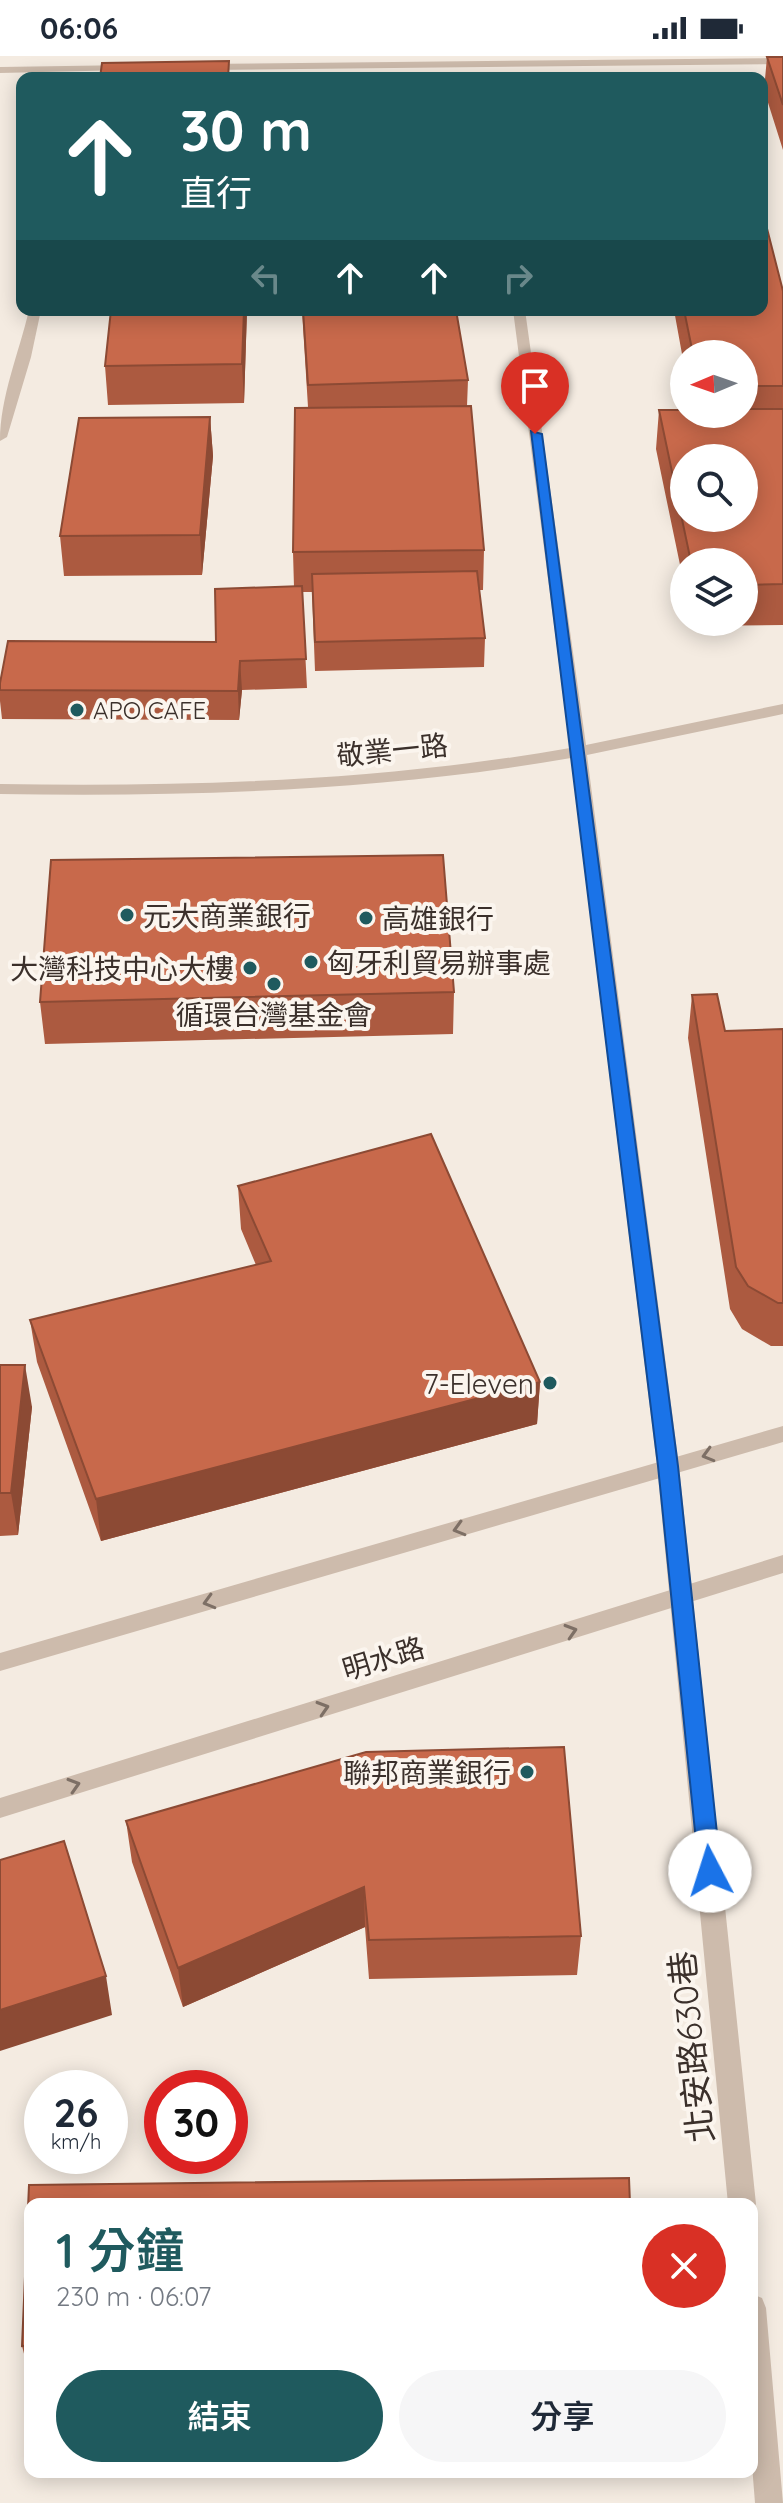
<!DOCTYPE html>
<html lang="zh-TW">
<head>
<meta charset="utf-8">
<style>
  body { margin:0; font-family:Quicksand,"Noto Sans TC",sans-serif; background:#f6f6f7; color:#1f2937; height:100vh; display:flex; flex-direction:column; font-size:30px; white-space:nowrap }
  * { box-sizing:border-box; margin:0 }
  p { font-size:26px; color:#747a83 }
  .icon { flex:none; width:44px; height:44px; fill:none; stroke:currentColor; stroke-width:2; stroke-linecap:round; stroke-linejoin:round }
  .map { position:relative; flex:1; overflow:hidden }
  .sheet { position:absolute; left:24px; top:2142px; width:734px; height:280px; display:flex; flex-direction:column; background:#fff; border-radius:16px; box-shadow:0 4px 20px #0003 }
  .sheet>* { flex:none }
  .hud { position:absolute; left:16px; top:16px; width:752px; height:244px; border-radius:16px; box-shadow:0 4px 20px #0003; background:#1f5a5e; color:#fff; overflow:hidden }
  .needle { width:52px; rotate:268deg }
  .fabs { position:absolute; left:670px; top:284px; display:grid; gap:16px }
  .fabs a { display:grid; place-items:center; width:88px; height:88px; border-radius:50%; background:#fff; box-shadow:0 4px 20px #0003; font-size:40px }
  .speed { position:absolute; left:24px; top:2014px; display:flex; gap:16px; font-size:40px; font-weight:700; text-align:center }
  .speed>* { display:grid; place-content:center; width:104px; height:104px; border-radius:50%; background:#fff; box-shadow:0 4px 20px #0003; line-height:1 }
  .speed small { font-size:20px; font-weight:400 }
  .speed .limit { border:12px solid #d22; background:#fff; color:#111 }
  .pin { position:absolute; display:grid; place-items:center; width:68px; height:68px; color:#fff; margin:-82px -34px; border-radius:50% 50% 50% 0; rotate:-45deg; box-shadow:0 0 8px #0007 }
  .pin .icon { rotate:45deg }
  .me { position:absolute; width:88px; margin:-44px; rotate:355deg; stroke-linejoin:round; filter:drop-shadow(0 0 6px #0008) }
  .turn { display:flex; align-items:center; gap:28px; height:168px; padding:0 32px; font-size:36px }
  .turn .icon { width:104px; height:104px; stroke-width:2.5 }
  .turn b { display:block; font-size:56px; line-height:68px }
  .lanes { display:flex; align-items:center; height:76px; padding:0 32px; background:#0003; justify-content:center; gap:40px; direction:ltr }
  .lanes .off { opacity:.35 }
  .round { display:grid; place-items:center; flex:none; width:84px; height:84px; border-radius:42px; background:#f6f6f7 }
  .overview { display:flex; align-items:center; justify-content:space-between; height:136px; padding:0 32px }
  h1 { font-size:48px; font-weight:600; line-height:60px; color:#1f5a5e }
  .action { display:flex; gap:16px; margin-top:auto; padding:16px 32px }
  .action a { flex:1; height:92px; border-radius:48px; background:#1f5a5e; color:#fff; font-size:32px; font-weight:600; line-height:92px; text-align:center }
  .action a+a { background:#f6f6f7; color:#1f2937 }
  .status { display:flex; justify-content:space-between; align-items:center; height:56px; padding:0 40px; background:#fff; direction:ltr }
  .status svg { height:22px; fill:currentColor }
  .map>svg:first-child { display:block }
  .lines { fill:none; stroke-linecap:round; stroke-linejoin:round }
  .minor { fill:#cdbbac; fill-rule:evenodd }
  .tertiary { fill:#cdbbac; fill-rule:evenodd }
  .wall { fill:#ac5a40 }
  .shaded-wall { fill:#8c4a34 }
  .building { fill:#c8694b; stroke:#8c4a34; stroke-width:2; fill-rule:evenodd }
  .oneway { stroke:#7d6f65 }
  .route { fill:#1a73e8; stroke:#114b97; stroke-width:2 }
  .poi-dot { fill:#1f5a5e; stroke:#fbf5ee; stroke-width:3 }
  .labels { text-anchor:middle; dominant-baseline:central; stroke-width:8; stroke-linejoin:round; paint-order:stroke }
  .far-poi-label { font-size:24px; fill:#3b302b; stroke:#fbf5ee; text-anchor:start }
  .street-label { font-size:28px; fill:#3b302b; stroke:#fbf5ee }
  .poi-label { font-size:28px; fill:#3b302b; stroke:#fbf5ee; text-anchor:start }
  .near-street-label { font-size:34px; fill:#3b302b; stroke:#fbf5ee }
</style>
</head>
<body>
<div class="status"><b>06:06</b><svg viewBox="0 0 49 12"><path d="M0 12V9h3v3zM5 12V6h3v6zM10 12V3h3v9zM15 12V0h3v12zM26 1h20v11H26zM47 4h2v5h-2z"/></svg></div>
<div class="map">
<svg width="783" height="2447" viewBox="0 0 783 2447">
  <rect width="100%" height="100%" fill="#f4ebe1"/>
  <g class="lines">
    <path class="minor" d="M783,2V8L204,14L199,11L204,8Z
      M132,9V13L128,14L0,17V11Z
      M29,254H41L31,301L7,381L0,385C0,341 19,297 29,254Z
      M513,254H525L586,689L783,648V658L587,699L679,1410L756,2148L752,2156V2148H728L657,1410L571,702C382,735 191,741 0,738V728C191,731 381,725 570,692Z
      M752,2238L762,2242L766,2252L783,2447H755L752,2409Z"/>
    <path class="tertiary" d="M783,1370V1386L0,1615V1597Z
      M783,1499V1517L0,1762V1742Z"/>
  </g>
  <path class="wall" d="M767,1H783V94L764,34Z
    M783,235V569L692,570V566H744V506H684V528L656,393L659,354L744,358V298H684V309L674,254H762Z
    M111,254H247L244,347L108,349L105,310Z
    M302,254H462V259H457L468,324L467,350L484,494L483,534H479L485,582L484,611L315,615L312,536H302L307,632L242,634L239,664L2,663L0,645V627L216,586L294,531L293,496L308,351Z
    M210,361L213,400L202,519L64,520L60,480Z
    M454,936L453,978L45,988L40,946Z
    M692,939L725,975L783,973V1290H771L742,1273L730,1253L688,982Z
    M238,1130L540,1326L537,1368L101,1485L37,1306L30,1264L256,1209L241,1173Z
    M0,1309L32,1351L18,1479L0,1480Z
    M126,1765L581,1880L577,1919L369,1923L365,1871L183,1951L132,1806Z
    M30,2148V2321L22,2290Z"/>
  <path class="shaded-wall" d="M244,254H247L244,347L242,308Z
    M210,361L213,400L202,519L200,479Z
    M240,605L242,634L239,664L238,635Z
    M25,1309L32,1351L18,1479L11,1437Z
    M540,1326L537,1368L101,1485L96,1443Z
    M364,1831L365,1871L183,1951L178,1912Z
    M106,1920L112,1959L0,1995V1954Z"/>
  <path class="building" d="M767,1H783V49Z
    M229,5L228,22H100L102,7Z
    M762,157H763L783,235V330H744V298H693L684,254H762Z
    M111,254H244L242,308L105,310Z
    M303,254H456L468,324L308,329Z
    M471,350L484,494L293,496L295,352Z
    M744,353H783V528L744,529V506H691L659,354H684V358H744ZM684,402H744V462H684Z
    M210,361L200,479L60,480L79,362Z
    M477,515L485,582L315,586L312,518Z
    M302,530L306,603L240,605L238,635L0,634V627L8,585L216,586L215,533Z
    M443,799L454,936L40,946L51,804Z
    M717,938L725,975L783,973V1247H778L748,1230L736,1211L692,939Z
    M431,1078L540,1326L96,1443L30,1264L271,1205L238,1130Z
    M0,1309H25L11,1437H0Z
    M564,1691L581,1880L369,1884L364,1831L178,1912L126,1765L366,1696Z
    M64,1785L106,1920L0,1954V1804Z
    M629,2122L630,2148H30V2289L22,2290L29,2129Z"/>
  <defs><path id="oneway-chevron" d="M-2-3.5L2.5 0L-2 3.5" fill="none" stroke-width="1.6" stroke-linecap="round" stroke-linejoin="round" transform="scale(2)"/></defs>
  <g class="oneway">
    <use href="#oneway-chevron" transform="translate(708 1399) rotate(164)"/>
    <use href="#oneway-chevron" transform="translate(459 1473) rotate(164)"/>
    <use href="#oneway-chevron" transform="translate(209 1546) rotate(164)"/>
    <use href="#oneway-chevron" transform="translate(571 1575) rotate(-17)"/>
    <use href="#oneway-chevron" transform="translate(323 1652) rotate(-17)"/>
    <use href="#oneway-chevron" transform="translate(74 1729) rotate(-17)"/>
  </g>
  <path class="route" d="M531,375L542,378L678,1410L721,1815L718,1822L710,1825L702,1822L699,1815L658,1410Z"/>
  <g class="poi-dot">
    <circle cx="77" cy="654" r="8"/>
    <circle cx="127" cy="859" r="8"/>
    <circle cx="366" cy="862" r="8"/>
    <circle cx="311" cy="906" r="8"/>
    <circle cx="250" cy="912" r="8"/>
    <circle cx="274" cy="928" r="8"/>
    <circle cx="550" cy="1327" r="8"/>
    <circle cx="527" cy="1716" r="8"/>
  </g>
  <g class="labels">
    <g class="far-poi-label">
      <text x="93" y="654">APO CAFE</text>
    </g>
    <g class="street-label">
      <text transform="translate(392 694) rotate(-6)">敬業一路</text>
      <text transform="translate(383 1602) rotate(-17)">明水路</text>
    </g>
    <g class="poi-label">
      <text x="143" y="859">元大商業銀行</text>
      <text x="382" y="862">高雄銀行</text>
      <text x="327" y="906">匈牙利貿易辦事處</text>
      <text x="234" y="912" text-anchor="end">大灣科技中心大樓</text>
      <text x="274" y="958" text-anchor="middle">循環台灣基金會</text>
      <text x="534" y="1327" text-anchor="end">7-Eleven</text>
      <text x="511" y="1716" text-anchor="end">聯邦商業銀行</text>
    </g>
    <g class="near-street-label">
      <text transform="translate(691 1991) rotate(-96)">北安路630巷</text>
    </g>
  </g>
</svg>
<div class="fabs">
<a><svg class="needle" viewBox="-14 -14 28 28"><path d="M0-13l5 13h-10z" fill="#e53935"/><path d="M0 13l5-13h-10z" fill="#747a83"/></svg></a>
<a><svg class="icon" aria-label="search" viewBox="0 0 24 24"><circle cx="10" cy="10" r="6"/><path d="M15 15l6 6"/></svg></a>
<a><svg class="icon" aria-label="layers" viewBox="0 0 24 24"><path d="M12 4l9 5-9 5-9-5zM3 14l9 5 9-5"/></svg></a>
</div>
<div class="speed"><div>26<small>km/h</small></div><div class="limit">30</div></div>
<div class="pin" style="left:535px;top:378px;background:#d93025"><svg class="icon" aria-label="arrive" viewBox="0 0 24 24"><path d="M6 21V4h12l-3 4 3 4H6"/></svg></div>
<svg class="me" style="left:710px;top:1815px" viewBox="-20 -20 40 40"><circle r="19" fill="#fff"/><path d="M0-13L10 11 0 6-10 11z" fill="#1a73e8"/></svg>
<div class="hud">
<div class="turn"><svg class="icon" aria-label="ahead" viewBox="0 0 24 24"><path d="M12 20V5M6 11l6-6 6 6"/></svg><div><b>30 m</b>直行</div></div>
<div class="lanes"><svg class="icon off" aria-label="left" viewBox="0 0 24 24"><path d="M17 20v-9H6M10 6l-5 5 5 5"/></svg><svg class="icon" aria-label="ahead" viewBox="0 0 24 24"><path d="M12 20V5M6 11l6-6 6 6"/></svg><svg class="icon" aria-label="ahead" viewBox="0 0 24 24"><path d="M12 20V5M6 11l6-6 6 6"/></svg><svg class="icon off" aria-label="right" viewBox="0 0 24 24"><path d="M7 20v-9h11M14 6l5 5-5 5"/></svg></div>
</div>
<section class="sheet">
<div class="overview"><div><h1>1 分鐘</h1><p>230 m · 06:07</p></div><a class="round" style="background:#d93025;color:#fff"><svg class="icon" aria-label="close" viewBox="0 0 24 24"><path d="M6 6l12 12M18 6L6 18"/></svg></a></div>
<div class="action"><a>結束</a><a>分享</a></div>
</section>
</div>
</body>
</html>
